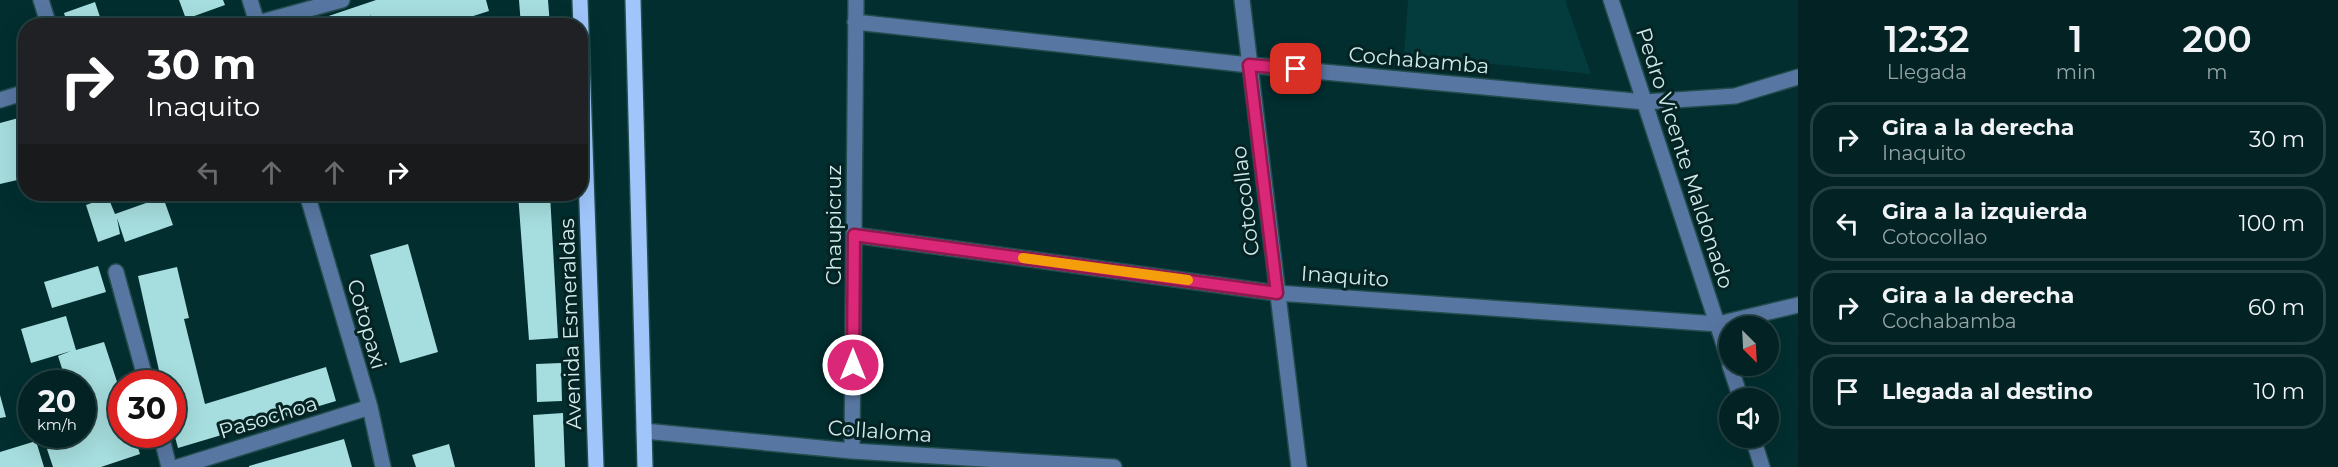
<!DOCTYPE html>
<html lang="es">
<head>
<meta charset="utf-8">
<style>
  body { margin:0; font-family:Montserrat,sans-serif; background:#102f30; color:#f1f3f6; height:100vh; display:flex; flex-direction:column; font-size:22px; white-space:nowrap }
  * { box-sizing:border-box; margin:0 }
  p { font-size:20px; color:#96a4a6 }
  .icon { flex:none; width:33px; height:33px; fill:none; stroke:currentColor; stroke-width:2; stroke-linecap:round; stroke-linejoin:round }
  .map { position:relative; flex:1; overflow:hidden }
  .sheet { display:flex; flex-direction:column; background:#022223; width:540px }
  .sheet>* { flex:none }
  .top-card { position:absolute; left:18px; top:18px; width:570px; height:183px; border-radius:24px; box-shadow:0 6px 24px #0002,0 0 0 2px #233f41; background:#202124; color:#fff; overflow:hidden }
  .needle { width:39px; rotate:156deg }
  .fabs { position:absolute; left:1719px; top:316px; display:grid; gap:12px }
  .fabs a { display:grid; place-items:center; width:60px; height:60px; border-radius:50%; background:#022223; box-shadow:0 6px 24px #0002,0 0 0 2px #233f41; font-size:30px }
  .speed { position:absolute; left:18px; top:370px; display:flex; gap:12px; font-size:30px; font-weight:700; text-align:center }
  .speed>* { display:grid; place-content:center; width:78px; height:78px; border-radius:50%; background:#022223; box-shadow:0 6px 24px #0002,0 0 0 2px #233f41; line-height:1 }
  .speed small { font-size:15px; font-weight:400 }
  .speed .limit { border:9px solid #d22; background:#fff; color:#111 }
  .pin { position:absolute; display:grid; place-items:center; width:51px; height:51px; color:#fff; margin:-26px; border-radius:12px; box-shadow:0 3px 9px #0006 }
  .me { position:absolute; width:66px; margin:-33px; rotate:0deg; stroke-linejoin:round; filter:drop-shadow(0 0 4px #0008) }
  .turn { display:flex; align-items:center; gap:21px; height:126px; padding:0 30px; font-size:27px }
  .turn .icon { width:78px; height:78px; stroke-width:2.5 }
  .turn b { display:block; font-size:42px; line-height:51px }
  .lanes { display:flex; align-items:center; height:57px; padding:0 30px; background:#0003; justify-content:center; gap:30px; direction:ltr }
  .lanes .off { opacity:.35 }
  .eta { display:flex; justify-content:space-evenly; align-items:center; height:102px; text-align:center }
  .eta b { font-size:36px; font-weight:600; line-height:42px }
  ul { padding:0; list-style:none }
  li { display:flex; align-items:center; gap:18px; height:75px; margin:0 12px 9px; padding:0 18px; border:3px solid #233f41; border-radius:24px }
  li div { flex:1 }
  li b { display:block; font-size:22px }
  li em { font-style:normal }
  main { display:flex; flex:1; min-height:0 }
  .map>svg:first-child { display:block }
  .built { fill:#043b3c }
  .building { fill:#a6ddde }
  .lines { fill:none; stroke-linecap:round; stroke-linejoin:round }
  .minor-casing { stroke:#234c4d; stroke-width:18 }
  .major-casing { stroke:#234c4d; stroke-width:18 }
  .minor { stroke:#5776a1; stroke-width:15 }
  .major { stroke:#9fc5fb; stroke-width:15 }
  .route-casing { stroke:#8e194d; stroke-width:15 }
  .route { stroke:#db2777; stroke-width:10 }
  .slow { stroke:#f59e0b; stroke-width:10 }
  .labels { text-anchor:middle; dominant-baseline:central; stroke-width:6; stroke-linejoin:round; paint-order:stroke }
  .street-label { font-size:21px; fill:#cfeaea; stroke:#062323 }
</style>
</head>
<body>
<main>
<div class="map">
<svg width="1798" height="467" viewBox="0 0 1798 467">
  <rect width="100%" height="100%" fill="#022e2f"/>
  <path class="built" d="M1408,0H1565L1591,74L1404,55Z"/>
  <path class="building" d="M179,0H223L225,5L186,19Z
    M376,0H486L489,11L442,26H375L370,14L373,26H299Z
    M519,0H548L550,26H521Z
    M95,2L103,26H68L64,13Z
    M26,116V160L18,138L26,168V178L0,184V123Z
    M518,194H550L558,338L529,340Z
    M108,197L115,214L163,197L173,225L125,242L117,218L120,234L98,242L86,205Z
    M408,244L438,352L400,363L370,255Z
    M98,266L106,292L52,308L44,282Z
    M177,267L189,318L184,319L205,404L326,367L336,401L178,448L172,426V384H162L138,276Z
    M66,316L76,350L104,342L122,397V435H134L140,454L101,467H53L47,449L84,437L82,384H67L58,356L71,351L31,363L21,329Z
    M561,363L562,401L537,402L536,364Z
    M0,395L6,417L0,418Z
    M563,413L565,467H535L533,415Z
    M344,439L352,467H249V466Z
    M36,441L44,467H0V452Z
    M449,444L455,467H416L412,455Z"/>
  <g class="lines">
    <g class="minor-casing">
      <path id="minor" d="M41,0L49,26
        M250,0L258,26
        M1242,0L1299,467
        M1611,0L1730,363
        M855,22L1249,65L1645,102L1735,96L1798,77
        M247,26L342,0
        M0,100L26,92
        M307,194L370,407L383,467
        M854,235L1277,293L1718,324L1798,305
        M116,272L147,384
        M1730,366L1741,399
        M644,431L852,451L1114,467
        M161,435L169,467
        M1753,438L1762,467
        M852,451L856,0
        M178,467L370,407"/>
    </g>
    <g class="major-casing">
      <path id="major" d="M580,0L596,467
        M633,0L645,467"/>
    </g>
    <use href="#minor" class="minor"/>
    <use href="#major" class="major"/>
  </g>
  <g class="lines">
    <g class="route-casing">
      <path id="route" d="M853,365L854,235L1277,293L1249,65L1296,69"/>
    </g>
    <use href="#route" class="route"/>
    <path class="slow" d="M1023,258L1188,280"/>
  </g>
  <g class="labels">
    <g class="street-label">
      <text transform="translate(1419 60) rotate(5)">Cochabamba</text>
      <text transform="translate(1685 158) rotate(72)">Pedro Vicente Maldonado</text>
      <text transform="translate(1245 201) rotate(-97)">Cotocollao</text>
      <text transform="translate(833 225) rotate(-90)">Chaupicruz</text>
      <text transform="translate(1345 276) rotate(4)">Inaquito</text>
      <text transform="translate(367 324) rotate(74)">Cotopaxi</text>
      <text transform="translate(570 324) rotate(-92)">Avenida Esmeraldas</text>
      <text transform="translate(268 417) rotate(-17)">Pasochoa</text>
      <text transform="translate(880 431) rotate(4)">Collaloma</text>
    </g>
  </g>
</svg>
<div class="fabs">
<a><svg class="needle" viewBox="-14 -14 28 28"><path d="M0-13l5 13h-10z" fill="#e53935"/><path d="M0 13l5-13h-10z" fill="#96a4a6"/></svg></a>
<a><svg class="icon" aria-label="sound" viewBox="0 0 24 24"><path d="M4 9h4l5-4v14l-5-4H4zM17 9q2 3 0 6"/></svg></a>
</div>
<div class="speed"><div>20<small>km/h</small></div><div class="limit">30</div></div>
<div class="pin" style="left:1296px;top:69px;background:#d93025"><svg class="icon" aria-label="arrive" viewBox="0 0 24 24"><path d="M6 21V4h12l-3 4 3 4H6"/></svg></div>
<svg class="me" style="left:853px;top:365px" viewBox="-20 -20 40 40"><circle r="17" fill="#db2777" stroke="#fff" stroke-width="3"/><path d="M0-11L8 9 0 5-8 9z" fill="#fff"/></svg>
<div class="top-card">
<div class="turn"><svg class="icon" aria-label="right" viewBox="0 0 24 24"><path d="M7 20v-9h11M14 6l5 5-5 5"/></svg><div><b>30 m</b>Inaquito</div></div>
<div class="lanes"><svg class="icon off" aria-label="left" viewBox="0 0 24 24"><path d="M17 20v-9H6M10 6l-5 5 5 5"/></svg><svg class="icon off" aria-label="ahead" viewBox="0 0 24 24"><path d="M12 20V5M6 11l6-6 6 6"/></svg><svg class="icon off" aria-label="ahead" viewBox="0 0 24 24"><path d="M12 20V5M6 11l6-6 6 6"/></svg><svg class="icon" aria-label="right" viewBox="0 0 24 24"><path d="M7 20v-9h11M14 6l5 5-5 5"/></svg></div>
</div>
</div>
<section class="sheet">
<div class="eta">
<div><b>12:32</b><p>Llegada</p></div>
<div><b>1</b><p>min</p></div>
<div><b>200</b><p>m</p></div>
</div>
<ul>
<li><svg class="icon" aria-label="right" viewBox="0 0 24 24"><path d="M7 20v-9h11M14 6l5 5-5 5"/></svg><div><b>Gira a la derecha</b><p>Inaquito</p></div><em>30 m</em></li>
<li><svg class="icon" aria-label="left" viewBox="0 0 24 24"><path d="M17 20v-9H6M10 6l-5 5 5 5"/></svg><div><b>Gira a la izquierda</b><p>Cotocollao</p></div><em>100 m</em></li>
<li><svg class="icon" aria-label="right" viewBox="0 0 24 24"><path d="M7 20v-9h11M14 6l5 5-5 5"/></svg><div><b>Gira a la derecha</b><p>Cochabamba</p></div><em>60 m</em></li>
<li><svg class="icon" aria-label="arrive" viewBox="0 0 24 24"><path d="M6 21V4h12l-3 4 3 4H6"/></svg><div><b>Llegada al destino</b></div><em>10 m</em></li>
</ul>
</section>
</main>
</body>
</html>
